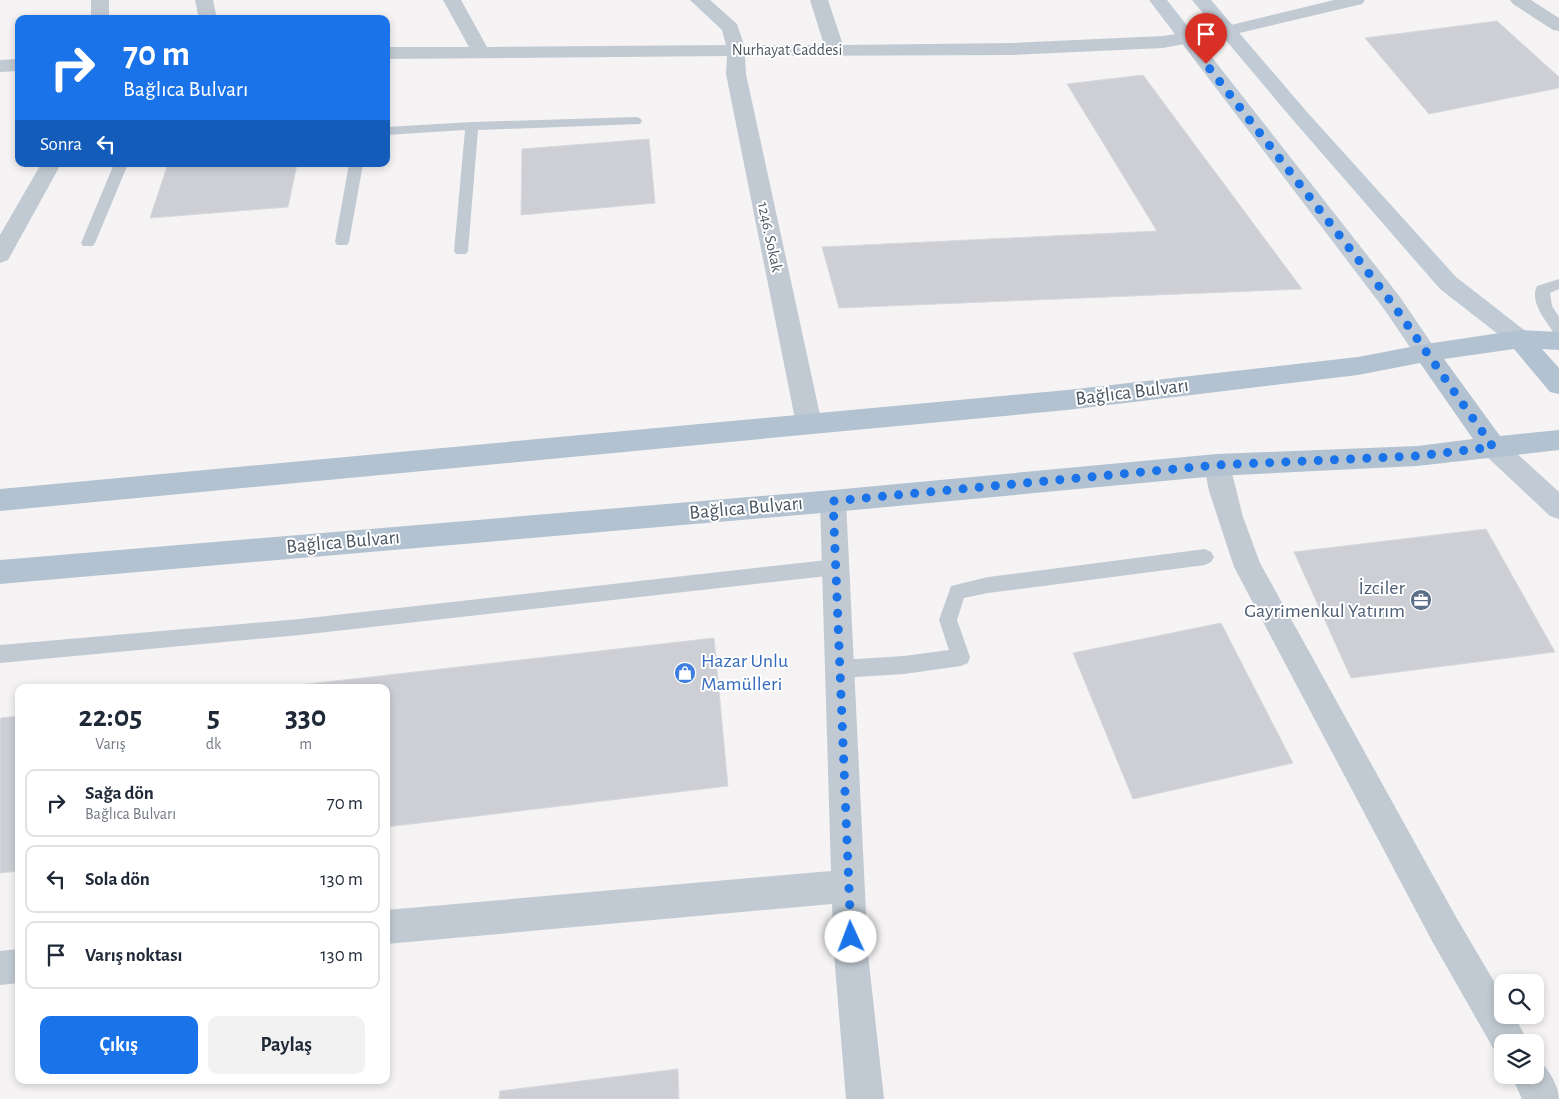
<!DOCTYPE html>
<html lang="tr">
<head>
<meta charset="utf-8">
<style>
  body { margin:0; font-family:"Alegreya Sans",sans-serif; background:#f2f2f3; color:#1f2937; height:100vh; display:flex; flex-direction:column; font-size:19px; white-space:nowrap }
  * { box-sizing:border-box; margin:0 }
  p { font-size:16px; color:#747a83 }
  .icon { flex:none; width:28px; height:28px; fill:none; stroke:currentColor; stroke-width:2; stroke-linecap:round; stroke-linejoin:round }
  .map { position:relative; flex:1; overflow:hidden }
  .drawer { position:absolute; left:15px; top:684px; width:375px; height:400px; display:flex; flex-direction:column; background:#fff; border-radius:10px; box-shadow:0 2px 8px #0003 }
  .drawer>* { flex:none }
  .guide { position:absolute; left:15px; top:15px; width:375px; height:152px; border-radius:10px; box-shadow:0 2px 8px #0003; background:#1a73e8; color:#fff; overflow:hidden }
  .tools { position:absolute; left:1494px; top:974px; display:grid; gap:10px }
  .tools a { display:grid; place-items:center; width:50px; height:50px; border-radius:10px; background:#fff; box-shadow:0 2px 8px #0003; font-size:25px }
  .pin { position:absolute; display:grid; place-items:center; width:42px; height:42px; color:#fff; margin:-51px -21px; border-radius:50% 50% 50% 0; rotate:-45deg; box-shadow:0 0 5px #0007 }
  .pin .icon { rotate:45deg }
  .me { position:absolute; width:55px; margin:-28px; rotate:358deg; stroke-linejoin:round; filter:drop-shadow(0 0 4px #0008) }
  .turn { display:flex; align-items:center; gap:18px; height:105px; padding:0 25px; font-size:22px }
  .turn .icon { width:65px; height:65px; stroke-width:2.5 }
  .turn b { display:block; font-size:35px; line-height:42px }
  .then { display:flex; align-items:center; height:48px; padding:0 25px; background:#0003; gap:10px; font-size:19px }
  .eta { display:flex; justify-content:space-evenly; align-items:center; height:85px; text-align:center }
  .eta b { font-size:30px; font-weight:600; line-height:35px }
  .action { display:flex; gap:10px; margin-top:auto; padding:10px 25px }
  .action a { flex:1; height:58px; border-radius:10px; background:#1a73e8; color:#fff; font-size:20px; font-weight:600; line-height:58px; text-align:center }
  .action a+a { background:#f2f2f3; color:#1f2937 }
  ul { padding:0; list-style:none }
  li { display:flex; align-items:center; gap:15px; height:68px; margin:0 10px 8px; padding:0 15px; border:2px solid #e0e1e3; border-radius:10px }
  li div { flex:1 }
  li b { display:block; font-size:19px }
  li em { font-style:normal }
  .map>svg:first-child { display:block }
  .building { fill:#cdcfd5; stroke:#d7d9de }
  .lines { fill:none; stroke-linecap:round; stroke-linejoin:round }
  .service { fill:#c1cad2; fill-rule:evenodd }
  .minor { fill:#c1cad2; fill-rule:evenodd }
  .secondary { fill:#c1cbd6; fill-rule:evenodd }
  .primary { fill:#b3c2d1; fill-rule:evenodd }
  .route { stroke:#1a73e8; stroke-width:9; stroke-dasharray:0 16.2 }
  .labels { text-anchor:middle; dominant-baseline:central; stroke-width:4; stroke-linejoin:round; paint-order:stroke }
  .far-street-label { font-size:16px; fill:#4a5661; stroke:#fff }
  .street-label { font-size:20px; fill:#4a5661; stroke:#fff }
  .service-label { font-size:20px; fill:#4e5e75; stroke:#fff; text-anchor:end }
  .shop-label { font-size:20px; fill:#366cbe; stroke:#fff; text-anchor:start }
</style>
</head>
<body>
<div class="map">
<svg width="1559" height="1099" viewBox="0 0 1559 1099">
  <rect width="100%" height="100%" fill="#f5f3f3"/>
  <path class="building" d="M1497,21L1559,77V88L1429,114L1365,38Z
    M1143,75L1302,289L839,308L822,247L1157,231L1067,84Z
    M649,139L655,203L521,215L522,149Z
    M168,164H297L288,207L150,218Z
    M1486,529L1555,652L1351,678L1294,552Z
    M1221,623L1293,763L1133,799L1073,653Z
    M714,638L728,786L386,827V688H273Z
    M19,716V871L0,873V722L1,718Z
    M678,1069L679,1099H499L500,1091Z"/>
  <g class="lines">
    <path class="service" d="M636,117L640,118L642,121L640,124L478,130L468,251L466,254H456L454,251L465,130L386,135V127L472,122Z
      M114,164H128L95,243L93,246H83L81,243Z
      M349,164H363L349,242L347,245H337L335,242Z
      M1559,279V289L1550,293L1552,306L1559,317V335L1554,333C1546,321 1529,301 1537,286Z
      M1205,549L1211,552L1214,557L1211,562L1205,565L988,593L964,598L957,620L970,657L968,663L961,666L904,674L840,678L833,675L831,669L833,663L840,660L904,656L949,650L939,620L951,586L988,577Z
      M836,559L842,562L845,567L842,572L836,575L300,635L0,663V645L300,619Z"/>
    <path class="minor" d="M91,0H109V19H91Z
      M195,0H213L217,19H199Z
      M443,0H461L487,47L726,45L722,30L690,0H710L737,24L744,45H824L810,0H828L843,45L1013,43L1163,36L1227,26L1334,0H1365L1362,4L1227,36L1163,48L1013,55L745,56L746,74L822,424L818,431L809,434L800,431L796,424L726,74L727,56L386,59V47H469Z
      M1510,0H1531L1559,18V31L1553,30L1513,4Z
      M19,59V71L0,72V60Z
      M41,164H61L8,260L0,263V235Z
      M1217,454L1226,458L1230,465L1243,517L1260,563L1456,917L1502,995V1015H1514L1528,1042H1502V1057L1497,1055L1432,941L1234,567L1209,491L1204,465L1208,458Z
      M833,490L842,493L846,501L868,954L884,1099H846L834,954L832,904L386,944V910L831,871L820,501L824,493Z
      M19,949V983L0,985V951Z
      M1535,1059C1547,1064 1559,1086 1559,1099H1522L1511,1075H1535Z"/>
    <path class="secondary" d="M1149,0H1167L1400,297L1438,353L1434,359L1426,362L1418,359L1384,309Z
      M1192,0H1211L1307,112L1456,277L1528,333L1532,339L1528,345L1520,348L1512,345L1440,289L1293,120Z
      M1493,437L1502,440L1559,492V519L1550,516L1484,454L1480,447L1484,440Z"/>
    <path class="primary" d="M1520,330L1559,332V350L1542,349L1559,368V394L1550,392L1514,349L1444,359L1500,436L1559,430V450L1417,466L1217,476L833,512L0,584V560L833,490L1217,454L1417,446L1473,439L1420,363L1358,375L1067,410L0,511V489L1067,390L1358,357L1426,344Z"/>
  </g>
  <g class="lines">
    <path class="route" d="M851,937L833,501L1217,465L1417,456L1493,447L1392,303L1206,64"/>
  </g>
  <defs>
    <g id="office-disc" transform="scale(1.125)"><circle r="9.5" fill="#5c6f8a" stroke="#fff"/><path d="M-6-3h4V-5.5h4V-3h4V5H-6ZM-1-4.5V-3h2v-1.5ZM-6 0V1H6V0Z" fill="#fff"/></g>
    <g id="shop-disc" transform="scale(1.125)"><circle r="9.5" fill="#3f7fe0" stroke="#fff"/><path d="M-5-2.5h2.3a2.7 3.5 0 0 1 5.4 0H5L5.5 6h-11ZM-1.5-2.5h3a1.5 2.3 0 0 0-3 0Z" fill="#fff"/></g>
  </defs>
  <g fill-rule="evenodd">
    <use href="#office-disc" x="1421" y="600"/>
    <use href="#shop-disc" x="685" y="673"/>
  </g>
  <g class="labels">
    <g class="far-street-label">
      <text x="787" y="50">Nurhayat Caddesi</text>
      <text transform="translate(770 237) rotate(78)">1246. Sokak</text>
    </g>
    <g class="street-label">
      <text transform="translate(1132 392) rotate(-7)">Bağlıca Bulvarı</text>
      <text transform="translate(746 508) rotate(-5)">Bağlıca Bulvarı</text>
      <text transform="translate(343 542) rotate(-5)">Bağlıca Bulvarı</text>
    </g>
    <g class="service-label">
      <text x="1405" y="588">İzciler<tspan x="1405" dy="23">Gayrimenkul Yatırım</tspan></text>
    </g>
    <g class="shop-label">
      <text x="701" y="661">Hazar Unlu<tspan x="701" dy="23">Mamülleri</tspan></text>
    </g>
  </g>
</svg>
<div class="tools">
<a><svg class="icon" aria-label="search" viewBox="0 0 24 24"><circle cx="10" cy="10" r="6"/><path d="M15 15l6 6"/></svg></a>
<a><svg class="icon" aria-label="layers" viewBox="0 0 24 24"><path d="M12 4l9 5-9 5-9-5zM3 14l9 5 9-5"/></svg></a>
</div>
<div class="pin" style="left:1206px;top:64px;background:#d93025"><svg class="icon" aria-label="arrive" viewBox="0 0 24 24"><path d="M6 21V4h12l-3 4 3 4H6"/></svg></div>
<svg class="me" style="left:851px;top:937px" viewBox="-20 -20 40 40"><circle r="19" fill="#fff"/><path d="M0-13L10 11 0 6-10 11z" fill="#1a73e8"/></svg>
<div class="guide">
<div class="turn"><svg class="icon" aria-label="right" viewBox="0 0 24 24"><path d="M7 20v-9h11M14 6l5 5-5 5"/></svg><div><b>70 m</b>Bağlıca Bulvarı</div></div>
<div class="then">Sonra<svg class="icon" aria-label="left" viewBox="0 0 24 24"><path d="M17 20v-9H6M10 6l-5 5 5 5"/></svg></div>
</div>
<section class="drawer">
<div class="eta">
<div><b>22:05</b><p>Varış</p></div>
<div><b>5</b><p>dk</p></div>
<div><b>330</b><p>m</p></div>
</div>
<ul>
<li><svg class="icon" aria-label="right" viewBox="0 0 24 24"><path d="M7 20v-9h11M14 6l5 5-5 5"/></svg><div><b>Sağa dön</b><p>Bağlıca Bulvarı</p></div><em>70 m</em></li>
<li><svg class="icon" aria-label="left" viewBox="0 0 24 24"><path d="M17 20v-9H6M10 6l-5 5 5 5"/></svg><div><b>Sola dön</b></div><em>130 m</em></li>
<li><svg class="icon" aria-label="arrive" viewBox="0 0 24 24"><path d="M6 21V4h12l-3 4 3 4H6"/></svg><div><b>Varış noktası</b></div><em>130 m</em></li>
</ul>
<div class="action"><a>Çıkış</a><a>Paylaş</a></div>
</section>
</div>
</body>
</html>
